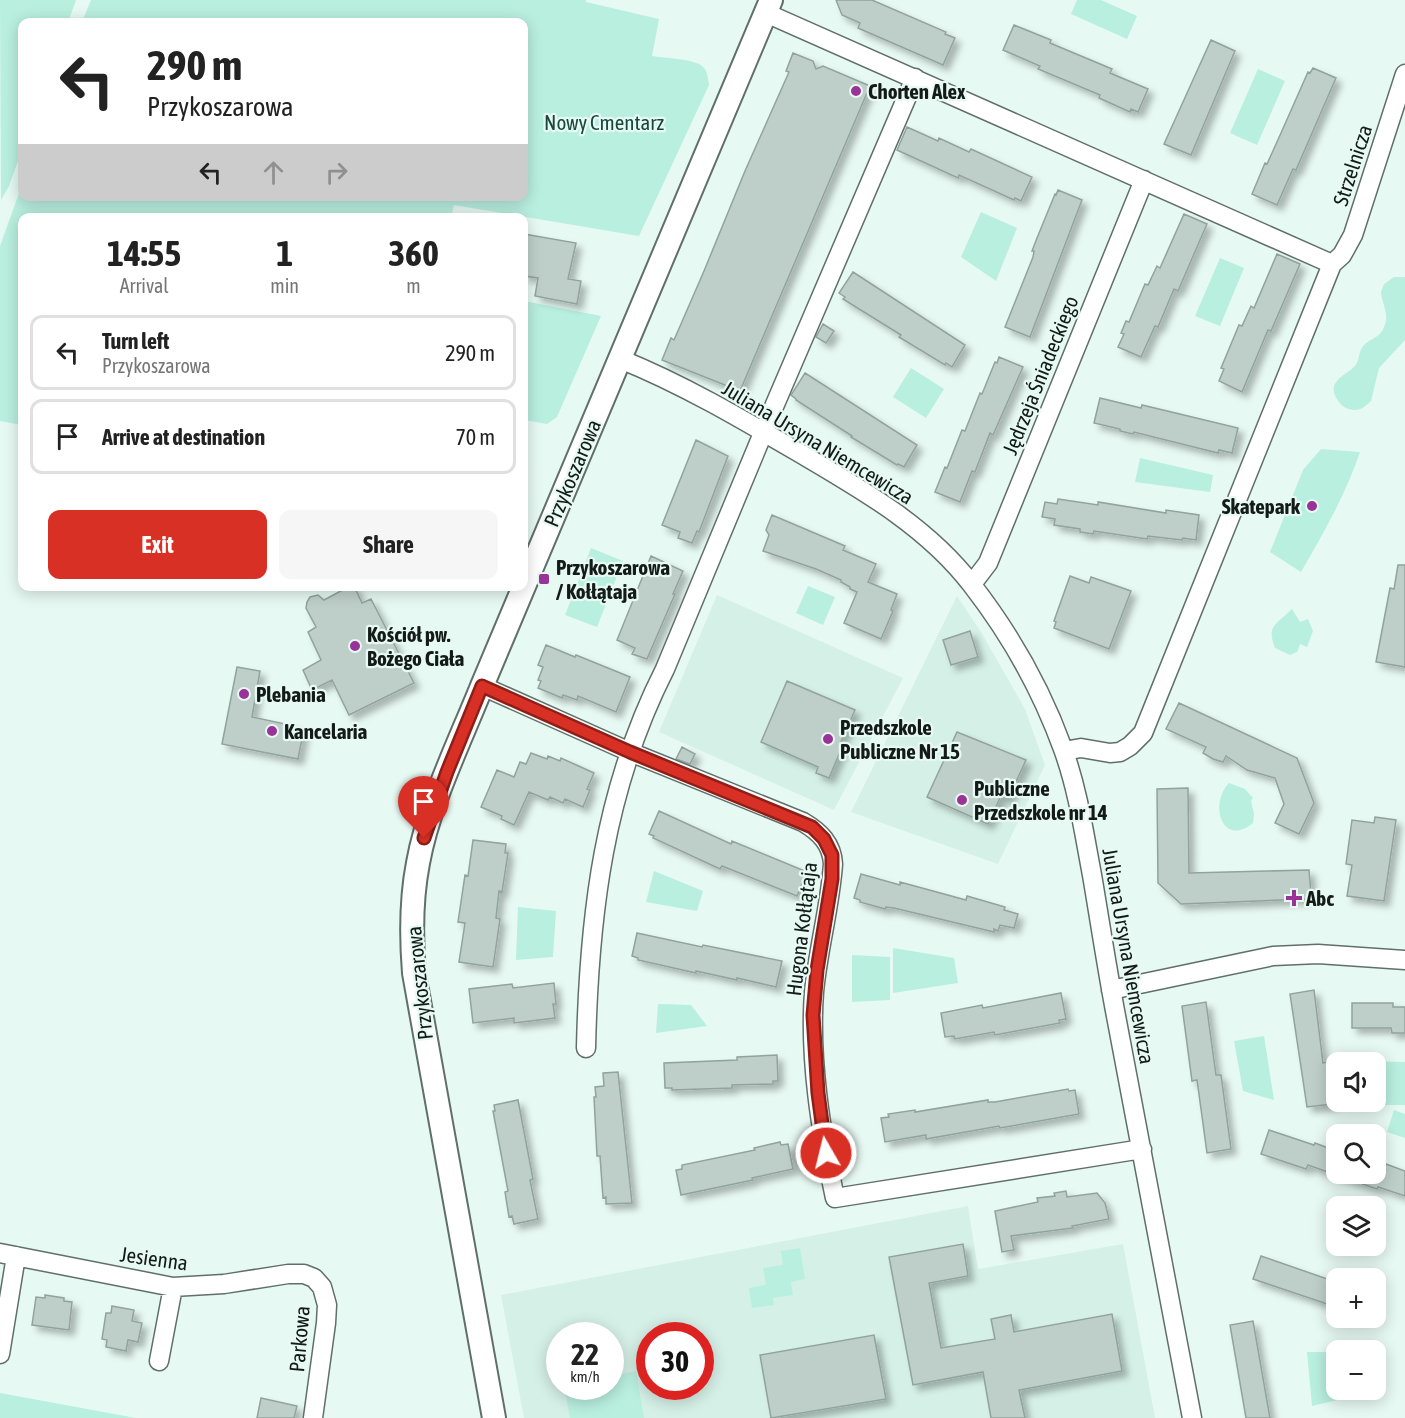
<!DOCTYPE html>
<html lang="en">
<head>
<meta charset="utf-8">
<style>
  body { margin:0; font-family:"Asap Condensed",sans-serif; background:#f6f6f6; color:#222; height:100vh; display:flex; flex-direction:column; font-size:22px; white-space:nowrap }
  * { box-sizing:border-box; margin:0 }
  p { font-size:20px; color:#767676 }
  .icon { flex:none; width:33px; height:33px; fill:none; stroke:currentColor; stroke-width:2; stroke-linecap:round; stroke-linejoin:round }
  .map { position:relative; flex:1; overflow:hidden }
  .panel { position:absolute; left:18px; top:213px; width:510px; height:378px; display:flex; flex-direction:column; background:#fff; border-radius:12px; box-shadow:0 3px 15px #0003 }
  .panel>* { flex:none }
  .hud { position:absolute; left:18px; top:18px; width:510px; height:183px; border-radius:12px; box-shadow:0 3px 15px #0003; background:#fff; color:#222; overflow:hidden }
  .buttons { position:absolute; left:1326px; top:1052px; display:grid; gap:12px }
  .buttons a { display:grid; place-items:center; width:60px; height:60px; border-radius:12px; background:#fff; box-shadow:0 3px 15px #0003; font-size:30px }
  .speed { position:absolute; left:546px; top:1322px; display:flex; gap:12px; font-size:30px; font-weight:700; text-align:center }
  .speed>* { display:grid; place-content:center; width:78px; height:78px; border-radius:50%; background:#fff; box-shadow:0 3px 15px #0003; line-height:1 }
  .speed small { font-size:15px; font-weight:400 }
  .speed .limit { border:9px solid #d22; background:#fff; color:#111 }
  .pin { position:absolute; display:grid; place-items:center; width:51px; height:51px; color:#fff; margin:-62px -26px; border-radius:50% 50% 50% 0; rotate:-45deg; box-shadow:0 0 6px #0007 }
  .pin .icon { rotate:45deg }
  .me { position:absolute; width:66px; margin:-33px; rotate:352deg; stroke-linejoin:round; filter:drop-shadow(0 0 4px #0008) }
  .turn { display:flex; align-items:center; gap:21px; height:126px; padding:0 30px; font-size:27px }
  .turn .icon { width:78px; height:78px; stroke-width:2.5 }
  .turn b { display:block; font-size:42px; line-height:51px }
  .lanes { display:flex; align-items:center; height:57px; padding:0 30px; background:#0003; justify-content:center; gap:30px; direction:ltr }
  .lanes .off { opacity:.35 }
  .eta { display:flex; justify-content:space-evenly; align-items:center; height:102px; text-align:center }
  .eta b { font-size:36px; font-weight:700; line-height:42px }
  .button { display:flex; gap:12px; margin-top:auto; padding:12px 30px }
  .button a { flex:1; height:69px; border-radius:12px; background:#d93025; color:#fff; font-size:24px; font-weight:700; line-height:69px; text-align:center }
  .button a+a { background:#f6f6f6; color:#222 }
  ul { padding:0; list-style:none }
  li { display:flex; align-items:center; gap:18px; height:75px; margin:0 12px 9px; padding:0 18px; border:3px solid #e0e0e0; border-radius:12px }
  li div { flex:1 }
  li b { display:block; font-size:22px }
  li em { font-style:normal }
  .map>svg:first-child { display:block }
  .built { fill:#d5f0e7; fill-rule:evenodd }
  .green { fill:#b9efde }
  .building { fill:#becfc9; stroke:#92a39d; stroke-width:1.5; filter:url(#shadow) }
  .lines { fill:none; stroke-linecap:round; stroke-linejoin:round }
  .minor-casing { stroke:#606f6a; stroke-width:21 }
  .tertiary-casing { stroke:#606f6a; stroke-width:26 }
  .minor { stroke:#fff; stroke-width:18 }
  .tertiary { stroke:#fff; stroke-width:22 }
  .route-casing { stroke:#8d1f18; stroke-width:15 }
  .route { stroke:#d93025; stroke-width:10 }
  .poi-dot { fill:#993398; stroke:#e7f9f3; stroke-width:2 }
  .labels { text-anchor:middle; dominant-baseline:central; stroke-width:4.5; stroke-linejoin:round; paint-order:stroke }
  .poi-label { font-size:21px; font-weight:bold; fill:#131a18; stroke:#e7f9f3; text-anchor:start }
  .park-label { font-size:21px; fill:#16483c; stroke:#e7f9f3 }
  .street-label { font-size:21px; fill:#131a18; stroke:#e7f9f3 }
</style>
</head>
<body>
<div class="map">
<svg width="1405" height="1418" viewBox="0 0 1405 1418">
  <defs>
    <filter id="shadow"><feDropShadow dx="5.5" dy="5.5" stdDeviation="3" flood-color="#0004"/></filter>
  </defs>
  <rect width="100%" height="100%" fill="#e7f9f3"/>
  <path class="built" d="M717,595L903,678L834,810L659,732Z
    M957,596L981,632L1025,709L1045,765L998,864L851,812Z
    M968,1206L978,1269L1123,1244L1155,1418H524L501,1295ZM560,1335H610V1386H560ZM650,1335H700V1386H650Z"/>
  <path class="green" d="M0,0H76L68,22H22V150L9,186L1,200Z
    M91,0H586V2L659,19L652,56C663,58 697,59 703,67C708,72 708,79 709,85L639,236L454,205L451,218H22V425L0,421V246L22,185V196H524V22H82Z
    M1077,0H1101L1137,16L1127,39L1071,14Z
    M1258,69L1285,81L1257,145L1230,133Z
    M981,212L1017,228L996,281L961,257Z
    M1220,258L1244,268L1220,326L1195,316Z
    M1394,277H1405V340L1379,368L1371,401C1366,406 1361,410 1355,410C1349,410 1342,407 1339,402C1323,382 1347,375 1355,366C1360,360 1358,351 1364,345C1371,338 1380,338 1384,327C1390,314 1382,305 1381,292L1384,284Z
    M524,301L601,316L557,417L547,424L524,420Z
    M911,368L944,389L926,418L893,397Z
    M1321,449L1360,452C1346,494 1323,534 1301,572L1270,552L1303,470Z
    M1140,458L1213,475L1210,492L1135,482Z
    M591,548L623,561L597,627L565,615Z
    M808,586L835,597L823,625L796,613Z
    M1292,609L1300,622L1308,619L1313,631L1307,647L1300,644L1297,652L1290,655L1275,648C1266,625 1276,625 1292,609Z
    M1229,783L1245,789L1253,798L1251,801L1254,814L1253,823C1223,848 1208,805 1229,783Z
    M654,871L703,891L697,911L646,902Z
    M518,907L556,911L553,957L516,960Z
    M893,948L954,958L958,983L893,993Z
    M852,955L890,957V1000L852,1002Z
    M658,1004L691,1005L707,1026L656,1033Z
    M1264,1036L1274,1100L1243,1091L1234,1041Z
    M1370,1061L1405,1062V1105H1369V1101H1376V1062Z
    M1394,1110L1405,1114V1138L1387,1132Z
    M800,1248L805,1279L791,1282L793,1295L773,1298L774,1305L752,1308L749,1288L766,1285L763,1268L783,1265L781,1251Z
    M1307,1352H1336V1389H1345L1346,1398L1312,1406Z
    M636,1371L644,1418H570L564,1386H610L611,1376Z
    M0,1393L136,1418H0Z"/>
  <path class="building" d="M836,0H872L946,32L945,34L955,38L943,65L858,28L860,23L842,15Z
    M1014,25L1051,40L1050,43L1112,69L1110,73L1148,89L1138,112L1131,109L1130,112L1099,98L1100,95L1038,69L1040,66L1003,50Z
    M1211,40L1235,51L1191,155L1164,144Z
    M793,53L813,61L816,69L823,66L870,86L740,391L662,360L671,338L674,340L704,271L745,171L789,72L786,71Z
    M1313,68L1336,78L1296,170L1293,169L1277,205L1252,194L1265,163L1267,164L1281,133L1308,72L1310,73Z
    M907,127L938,141L939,138L969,152L971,149L1032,177L1021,201L1015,198L1014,200L959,175L958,178L897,150Z
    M1058,190L1082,200L1030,337L1005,327L1033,257L1034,251H1032L1037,238L1055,194L1056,195Z
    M1184,214L1207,224L1178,291L1174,289L1158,327L1155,326L1141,357L1118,347L1124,334L1121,333L1126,321L1129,322L1145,284L1148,285L1157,266L1160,268Z
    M524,234L576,243L568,279L581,281L577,304L535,296L538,278L524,276Z
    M1277,254L1300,264L1271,331L1268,330L1242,392L1219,381L1224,369L1221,368L1239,325L1242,326L1251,306L1254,308Z
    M853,272L965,345L952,367L946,363L945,365L899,337L901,335L843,299L845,297L839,293Z
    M823,324L834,331L826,343L816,337Z
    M999,357L1023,367L993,435L990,433L975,472L972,471L960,502L935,492L945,467L947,468L962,430L965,431L980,393L982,394L995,362L997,363Z
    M805,373L917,445L904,467L898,464L897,465L851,437L852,436L796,400V399L791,395Z
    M1100,398L1141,408L1142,405L1238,428L1232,453L1219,450L1218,453L1134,432L1133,434L1120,431V429L1094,423Z
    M696,440L728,456L699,532L697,531L692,543L678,538L680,532L662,525Z
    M1058,499L1098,505V502L1166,513V510L1199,515L1196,540L1183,538L1182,540L1148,536L1147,539L1094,531L1093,534L1080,532V529L1054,525L1055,519L1042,517L1045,502L1057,504Z
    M772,515L845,546L843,550L876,564L868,582L897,594L891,610L893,611L881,639L844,623L857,592L850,589V587L841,582V580L816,569L763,551L769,535L766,530Z
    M651,556L683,571L673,594H675L647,659L632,654L635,648L617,640Z
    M1398,565H1405V667L1376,662L1390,588L1394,589Z
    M1070,576L1089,583L1091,577L1131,591L1109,649L1054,628L1056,622L1054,621Z
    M350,586H354L362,603L371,599L414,683L349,715L332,680L312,690L303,670L321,660L308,632L316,627L306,608L307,602L310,597L318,595L324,600Z
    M970,631L978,657L951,665L943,640Z
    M546,645L575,657L576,655L630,677L616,712L578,696L577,700L563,695L562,698L538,688L541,681L538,680L543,667L538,665Z
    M237,667L260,671L252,717L304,728L298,759L222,744Z
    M787,681L855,710L840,744L843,745L829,778L816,773L818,767L761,742Z
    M1179,703L1297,758L1314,803L1299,834L1275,823L1284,804L1275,778L1247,770L1226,756L1223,762L1213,759L1203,753L1206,747L1166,729Z
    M957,732L1026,760L1008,799L1001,796L988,824L927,797Z
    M682,747L695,754L690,764L676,759Z
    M531,753L547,759L548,756L560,761L561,758L594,773L587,789L590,790L583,807L565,799L563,803L550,797L548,800L529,792L514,825L501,819L502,816L481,807L497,770L514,777L520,762L526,764Z
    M1188,788L1189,873L1309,870L1311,894L1306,899L1181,904L1158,883L1157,789Z
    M659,811L731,844L732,841L807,872L797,896L722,866L720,869L653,838L654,836L649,834Z
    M1375,817L1396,820L1384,901L1347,896L1352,865L1346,864L1352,820L1374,823Z
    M473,840L506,844L505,853H508L502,892L499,891L496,918L500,919L493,967L459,962L465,923L458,922L465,875L468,876Z
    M861,874L900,885V882L966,900L967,896L1005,907L1004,910L1018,914L1014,928L1000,925L998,931L994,929V932L894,908L886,907L885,909L860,902V900L854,898Z
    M637,933L702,947L703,945L782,961L776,987L737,978V980L696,971V973L638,960V958L632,956Z
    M554,983L556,1004H553L555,1018L514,1023V1018L473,1023L469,989L512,984L513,988Z
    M1314,990L1323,1063L1327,1062L1332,1104L1307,1107L1290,994Z
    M1061,993L1066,1019L1059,1020L1060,1023L995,1035L994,1032L955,1039L954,1036L945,1037L941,1013L982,1005L983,1008Z
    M1206,1002L1216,1075H1221L1231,1149L1207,1153L1197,1080L1192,1081L1182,1006Z
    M1352,1003H1393V1007H1405V1033H1392L1391,1028H1352Z
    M777,1055L778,1081H773V1084L732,1085V1088L672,1090V1088H665L664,1063L737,1060V1057Z
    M618,1072L632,1203L606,1204V1197L603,1198L600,1156H597L594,1097H596L595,1087L604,1086L603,1073Z
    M1068,1089L1069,1091L1075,1090L1079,1114L1000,1128L999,1126L926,1139V1135L885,1142L881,1118L889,1117L888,1114L915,1110V1112L988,1100V1102H995Z
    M518,1100L533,1179L530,1180L538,1219L514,1224L512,1216L509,1217L505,1192L508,1191L493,1111H495L494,1105Z
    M1269,1130L1314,1145L1315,1143L1336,1151V1175L1308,1165L1306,1169L1261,1154Z
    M780,1142L781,1145L788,1144L793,1169L752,1178L753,1180L681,1195L676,1170L682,1169V1165L755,1150L754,1148Z
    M1376,1164L1385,1167L1386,1164L1405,1171V1196L1378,1187L1377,1189L1337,1175L1338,1173H1376Z
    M1066,1191L1067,1197L1097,1193L1105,1203L1109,1219L1072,1226L1073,1228L1011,1236L1014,1250L1002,1252L995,1211L1038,1202L1037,1198L1055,1196L1054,1193Z
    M963,1244L968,1276L929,1283L941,1348L995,1339L991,1319L1011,1315L1014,1332L1112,1314L1122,1371L1019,1390L1025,1418H991L983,1372L913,1385L889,1257Z
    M1261,1256L1336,1282V1307L1253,1279Z
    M45,1295L64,1298V1301L72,1302L69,1330L32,1325L36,1297L45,1298Z
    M112,1306L134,1310L132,1321L142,1323L138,1342L128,1340L126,1351L106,1347L107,1340L102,1339L106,1313H111Z
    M1253,1321L1270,1418H1246L1230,1325Z
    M874,1335L886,1399L771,1418L760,1355Z
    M261,1398L297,1406L294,1418H257Z"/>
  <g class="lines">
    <g class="minor-casing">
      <path id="minor" d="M766,13L1332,264
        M1332,264L1342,255L1353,235L1405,74
        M620,359C682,384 740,418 798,452C861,489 927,526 972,585C1010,634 1042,691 1063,749C1078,790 1084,833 1092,875C1100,922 1107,969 1116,1016C1141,1150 1166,1284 1192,1418
        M972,584L988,563L1144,180
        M482,686L630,752L803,822C820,832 832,844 833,864C830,907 818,949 814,992C809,1059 821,1132 835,1198L1142,1149
        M1064,751L1081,748L1110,753L1120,752L1130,746L1143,733L1332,264
        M1111,990L1273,956L1318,954L1405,960
        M586,1048C589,914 604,789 665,669L773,409L915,78
        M0,1253L173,1287L224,1284L288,1274H304L314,1278L322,1287L327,1305L326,1323L313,1418
        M0,1354L16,1256
        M159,1361L173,1287"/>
    </g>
    <g class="tertiary-casing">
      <path id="tertiary" d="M494,1418L414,973C411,936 411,899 418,863C428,806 460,741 482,686L771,0"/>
    </g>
    <use href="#minor" class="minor"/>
    <use href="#tertiary" class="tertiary"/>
  </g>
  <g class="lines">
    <g class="route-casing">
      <path id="route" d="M424,838L447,772L482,686L630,752L812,827L824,839L832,855V879L817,970L813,1015L818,1093L826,1153"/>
    </g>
    <use href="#route" class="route"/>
  </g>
  <g class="poi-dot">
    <circle cx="856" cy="91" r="6"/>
    <circle cx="1312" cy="506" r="6"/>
    <rect x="538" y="573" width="12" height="12" rx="3"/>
    <circle cx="355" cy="646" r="6"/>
    <circle cx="244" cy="694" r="6"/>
    <circle cx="272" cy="731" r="6"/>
    <circle cx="828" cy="739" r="6"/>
    <circle cx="962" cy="800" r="6"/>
    <path d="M1291 889h6v6h6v6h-6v6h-6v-6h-6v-6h6z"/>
  </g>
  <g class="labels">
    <g class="poi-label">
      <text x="868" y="91">Chorten Alex</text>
      <text x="1300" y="506" text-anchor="end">Skatepark</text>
      <text x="556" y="567">Przykoszarowa<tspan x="556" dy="24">/ Kołłątaja</tspan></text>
      <text x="367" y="634">Kościół pw.<tspan x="367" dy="24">Bożego Ciała</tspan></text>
      <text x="256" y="694">Plebania</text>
      <text x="840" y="727">Przedszkole<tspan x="840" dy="24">Publiczne Nr 15</tspan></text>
      <text x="284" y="731">Kancelaria</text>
      <text x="974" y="788">Publiczne<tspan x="974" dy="24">Przedszkole nr 14</tspan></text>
      <text x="1306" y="898">Abc</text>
    </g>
    <g class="park-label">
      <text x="604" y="122">Nowy Cmentarz</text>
    </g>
    <g class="street-label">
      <text transform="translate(1352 165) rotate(-72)">Strzelnicza</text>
      <text transform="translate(1040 375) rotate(-68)">Jędrzeja Śniadeckiego</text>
      <text transform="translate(818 442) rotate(31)">Juliana Ursyna Niemcewicza</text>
      <text transform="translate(572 473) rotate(-67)">Przykoszarowa</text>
      <text transform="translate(801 929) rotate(-83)">Hugona Kołłątaja</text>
      <text transform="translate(1129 956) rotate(80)">Juliana Ursyna Niemcewicza</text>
      <text transform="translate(419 983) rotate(-96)">Przykoszarowa</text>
      <text transform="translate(154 1258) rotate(8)">Jesienna</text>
      <text transform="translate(299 1339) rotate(-85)">Parkowa</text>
    </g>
  </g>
</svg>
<div class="buttons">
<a><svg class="icon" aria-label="sound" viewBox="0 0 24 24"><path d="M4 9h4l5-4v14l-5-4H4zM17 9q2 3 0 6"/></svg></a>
<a><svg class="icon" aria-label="search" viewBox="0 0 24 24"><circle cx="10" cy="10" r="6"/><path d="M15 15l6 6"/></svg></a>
<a><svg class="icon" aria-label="layers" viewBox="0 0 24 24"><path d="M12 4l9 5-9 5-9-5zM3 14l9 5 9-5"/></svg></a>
<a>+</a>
<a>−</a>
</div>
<div class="speed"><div>22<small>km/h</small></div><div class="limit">30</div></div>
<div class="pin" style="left:424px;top:838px;background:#d93025"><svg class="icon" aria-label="arrive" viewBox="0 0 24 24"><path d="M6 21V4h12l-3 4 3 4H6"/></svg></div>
<svg class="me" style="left:826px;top:1153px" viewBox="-20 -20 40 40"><circle r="17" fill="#d93025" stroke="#fff" stroke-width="3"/><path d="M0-11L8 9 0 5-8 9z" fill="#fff"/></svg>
<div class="hud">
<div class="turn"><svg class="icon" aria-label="left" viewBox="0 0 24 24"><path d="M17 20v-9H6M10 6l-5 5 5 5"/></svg><div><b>290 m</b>Przykoszarowa</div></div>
<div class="lanes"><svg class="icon" aria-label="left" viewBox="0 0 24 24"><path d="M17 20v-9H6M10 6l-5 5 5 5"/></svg><svg class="icon off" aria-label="ahead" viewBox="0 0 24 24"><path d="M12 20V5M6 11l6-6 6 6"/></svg><svg class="icon off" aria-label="right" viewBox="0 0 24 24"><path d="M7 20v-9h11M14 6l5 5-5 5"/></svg></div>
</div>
<section class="panel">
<div class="eta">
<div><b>14:55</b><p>Arrival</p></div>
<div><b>1</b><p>min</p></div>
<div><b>360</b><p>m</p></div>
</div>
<ul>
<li><svg class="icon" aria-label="left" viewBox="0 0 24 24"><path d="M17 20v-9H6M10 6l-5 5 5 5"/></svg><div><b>Turn left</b><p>Przykoszarowa</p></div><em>290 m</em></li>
<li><svg class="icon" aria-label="arrive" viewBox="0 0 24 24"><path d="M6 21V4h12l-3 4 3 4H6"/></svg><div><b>Arrive at destination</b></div><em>70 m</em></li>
</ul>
<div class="button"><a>Exit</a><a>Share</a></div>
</section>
</div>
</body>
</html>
